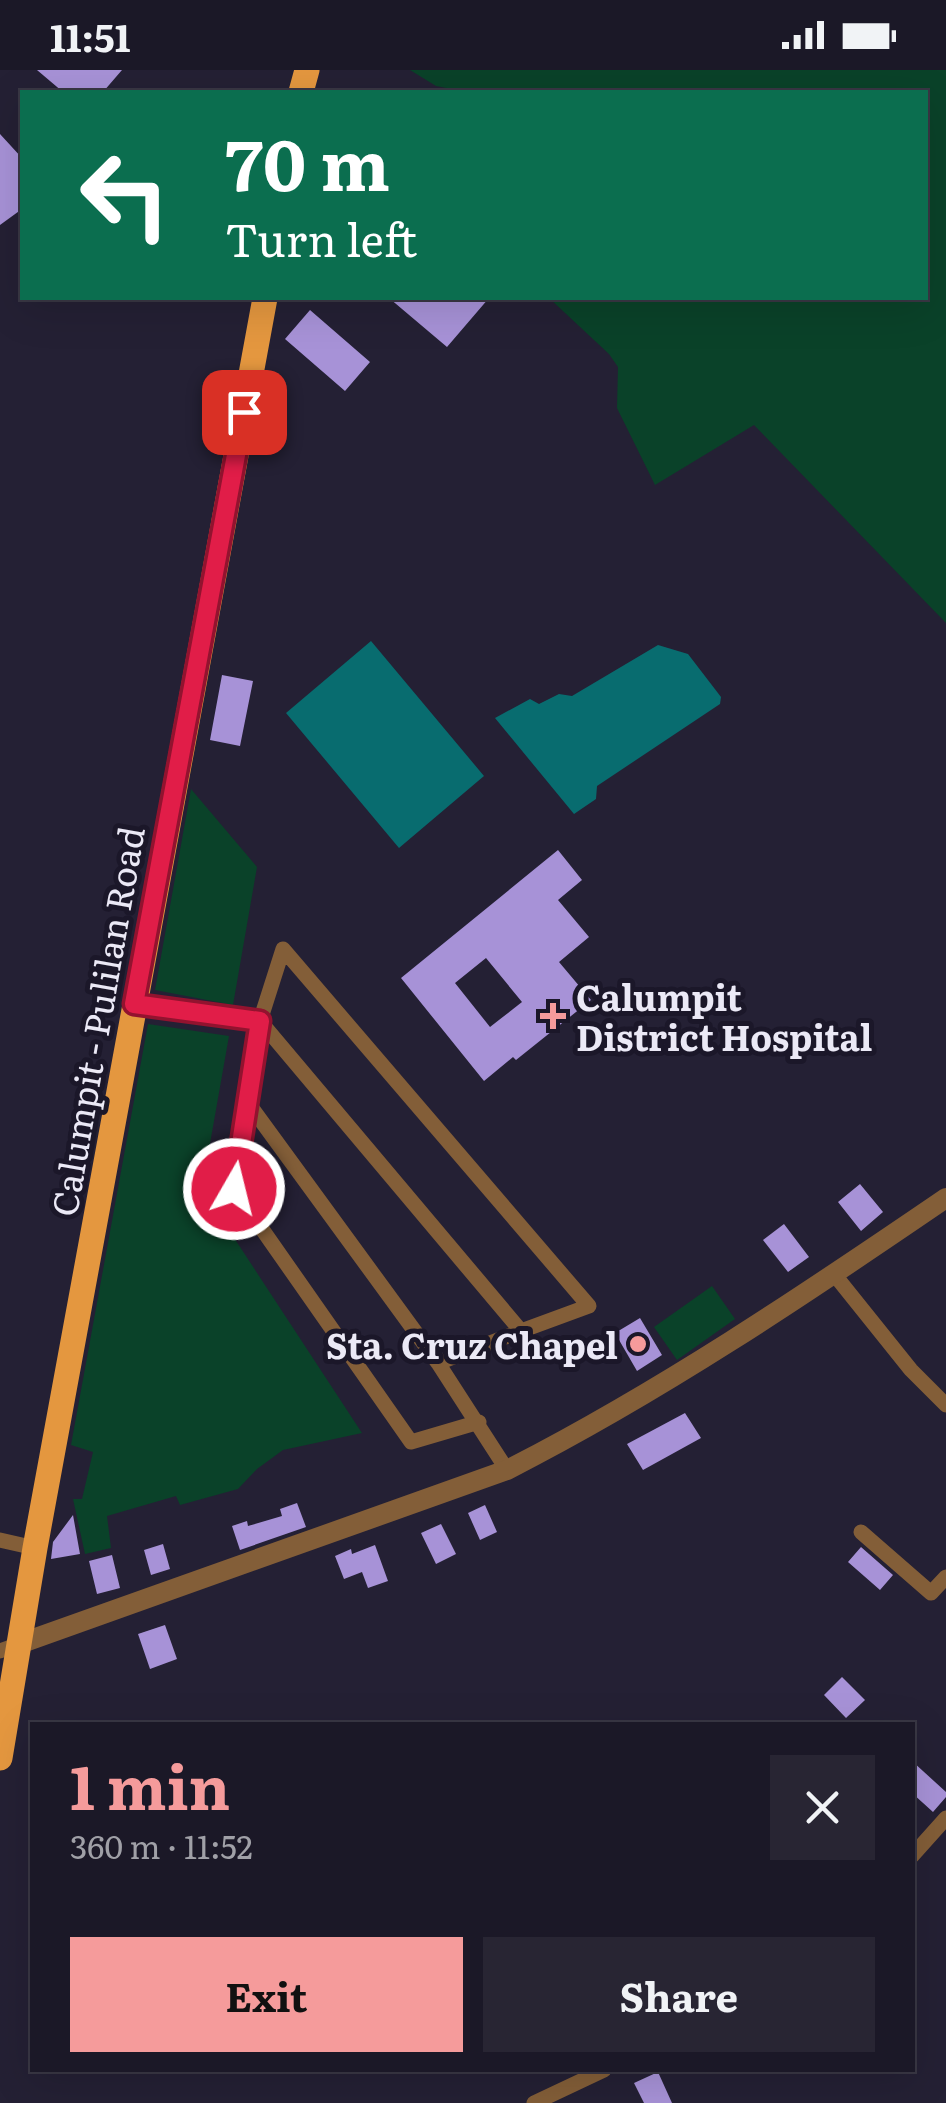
<!DOCTYPE html>
<html lang="en">
<head>
<meta charset="utf-8">
<style>
  body { margin:0; font-family:Literata,serif; background:#282533; color:#f1f3f6; height:100vh; display:flex; flex-direction:column; font-size:38px; white-space:nowrap }
  * { box-sizing:border-box; margin:0 }
  p { font-size:32px; color:#a0a0a7 }
  .icon { flex:none; width:55px; height:55px; fill:none; stroke:currentColor; stroke-width:2; stroke-linecap:round; stroke-linejoin:round }
  .map { position:relative; flex:1; overflow:hidden }
  .drawer { position:absolute; left:30px; top:1652px; width:885px; height:350px; display:flex; flex-direction:column; background:#1b1827; border-radius:0px; box-shadow:0 10px 40px #0002,0 0 0 2px #393744 }
  .drawer>* { flex:none }
  .banner { position:absolute; left:20px; top:20px; width:908px; height:210px; border-radius:0px; box-shadow:0 10px 40px #0002,0 0 0 2px #393744; background:#0b6e4f; color:#fff; overflow:hidden }
  .pin { position:absolute; display:grid; place-items:center; width:85px; height:85px; color:#fff; margin:-42px; border-radius:20px; box-shadow:0 5px 15px #0006 }
  .me { position:absolute; width:110px; margin:-55px; rotate:8deg; stroke-linejoin:round; filter:drop-shadow(0 0 8px #0008) }
  .turn { display:flex; align-items:center; gap:35px; height:210px; padding:0 40px; font-size:45px }
  .turn .icon { width:130px; height:130px; stroke-width:2.5 }
  .turn b { display:block; font-size:70px; line-height:85px }
  .round { display:grid; place-items:center; flex:none; width:105px; height:105px; border-radius:0px; background:#282533 }
  .summary { display:flex; align-items:center; justify-content:space-between; height:170px; padding:0 40px }
  h1 { font-size:60px; font-weight:700; line-height:75px; color:#f59b9b }
  .action { display:flex; gap:20px; margin-top:auto; padding:20px 40px }
  .action a { flex:1; height:115px; border-radius:0px; background:#f59b9b; color:#111; font-size:40px; font-weight:700; line-height:115px; text-align:center }
  .action a+a { background:#282533; color:#f1f3f6 }
  .status { display:flex; justify-content:space-between; align-items:center; height:70px; padding:0 50px; background:#1b1827; direction:ltr }
  .status svg { height:28px; fill:currentColor }
  .map>svg:first-child { display:block }
  .green { fill:#0a4229 }
  .water { fill:#086c6f }
  .building { fill:#a792d7; fill-rule:evenodd }
  .lines { fill:none; stroke-linecap:round; stroke-linejoin:round }
  .minor { stroke:#835e38; stroke-width:15 }
  .tertiary { stroke:#835e38; stroke-width:20 }
  .primary { stroke:#e4973f; stroke-width:25 }
  .route-casing { stroke:#92132f; stroke-width:25 }
  .route { stroke:#e11d48; stroke-width:18 }
  .poi-dot { fill:#f59b9b; stroke:#1b1729; stroke-width:4 }
  .labels { text-anchor:middle; dominant-baseline:central; stroke-width:10; stroke-linejoin:round; paint-order:stroke }
  .poi-label { font-size:35px; font-weight:bold; fill:#ebe9f6; stroke:#1b1729; text-anchor:start }
  .street-label { font-size:35px; fill:#ebe9f6; stroke:#1b1729 }
</style>
</head>
<body>
<div class="status"><b>11:51</b><svg viewBox="0 0 49 12"><path d="M0 12V9h3v3zM5 12V6h3v6zM10 12V3h3v9zM15 12V0h3v12zM26 1h20v11H26zM47 4h2v5h-2z"/></svg></div>
<div class="map">
<svg width="946" height="2033" viewBox="0 0 946 2033">
  <rect width="100%" height="100%" fill="#242034"/>
  <path class="green" d="M410,0H946V553L754,355L655,415L617,338L618,297L609,284L549,228H925V22H467L436,16Z
    M191,719L257,797L233,935L155,920Z
    M148,954L229,966L202,1119L362,1363L283,1380L257,1399L238,1419L180,1435L176,1426L107,1446L111,1478L85,1484L73,1429H82L93,1382L71,1375Z
    M712,1216L735,1249L677,1290L654,1257Z"/>
  <path class="water" d="M371,571L484,706L399,778L286,643Z
    M658,575L688,584L721,627L720,634L597,716L596,729L574,744L495,648L530,629L539,634L559,624L572,626Z"/>
  <path class="building" d="M37,0H122L103,22H63Z
    M0,64L22,88V139L0,155Z
    M389,228H489L447,277Z
    M310,240L370,292L345,321L285,269Z
    M222,605L253,611L240,676L210,670Z
    M558,780L582,810L558,830L589,867L559,892L591,930L516,990L513,987L484,1011L401,908ZM486,888L522,932L490,957L455,913Z
    M860,1114L883,1142L861,1161L838,1132Z
    M784,1154L809,1187L788,1202L763,1170Z
    M640,1248L662,1285L637,1301L615,1263Z
    M685,1343L701,1368L643,1400L627,1374Z
    M297,1433L306,1457L240,1480L232,1456L247,1451L248,1456L282,1446L280,1439Z
    M485,1435L497,1462L480,1470L468,1443Z
    M73,1445L80,1484L51,1489L53,1472Z
    M441,1454L456,1484L436,1494L421,1463Z
    M163,1474L170,1499L151,1505L144,1480Z
    M375,1475L388,1511L368,1518L362,1502L344,1509L335,1486L351,1479L352,1484Z
    M861,1477L893,1505L880,1520L848,1492Z
    M112,1485L120,1518L97,1524L89,1491Z
    M165,1555L177,1589L150,1599L138,1564Z
    M842,1607L865,1630L846,1648L824,1625Z
    M912,1691L946,1722V1727L933,1742L912,1723Z
    M658,2002L672,2033H644L634,2013Z"/>
  <g class="lines">
    <path class="minor" d="M134,934L260,951L521,1261L438,1293
      M246,1030L438,1293L507,1400
      M834,1204L911,1300L946,1335
      M479,1352L411,1372L234,1119L260,951L283,879L589,1236L521,1261
      M861,1462L931,1523L946,1507
      M0,1470L35,1478
      M0,1581L19,1574
      M912,1786L946,1748
      M534,2033L604,2000"/>
    <path class="tertiary" d="M19,1574L507,1400C660,1322 804,1225 946,1128"/>
    <path class="primary" d="M301,22L307,0
      M0,1688L35,1478L265,228"/>
  </g>
  <g class="lines">
    <g class="route-casing">
      <path id="route" d="M234,1119L260,951L134,934L244,342"/>
    </g>
    <use href="#route" class="route"/>
  </g>
  <g class="poi-dot">
    <path d="M548 931h10v10h10v10h-10v10h-10v-10h-10v-10h10z"/>
    <circle cx="638" cy="1274" r="10"/>
  </g>
  <g class="labels">
    <g class="poi-label">
      <text x="576" y="926">Calumpit<tspan x="576" dy="40">District Hospital</tspan></text>
      <text x="618" y="1274" text-anchor="end">Sta. Cruz Chapel</text>
    </g>
    <g class="street-label">
      <text transform="translate(96 951) rotate(-80)">Calumpit - Pulilan Road</text>
    </g>
  </g>
</svg>
<div class="pin" style="left:244px;top:342px;background:#d93025"><svg class="icon" aria-label="arrive" viewBox="0 0 24 24"><path d="M6 21V4h12l-3 4 3 4H6"/></svg></div>
<svg class="me" style="left:234px;top:1119px" viewBox="-20 -20 40 40"><circle r="17" fill="#e11d48" stroke="#fff" stroke-width="3"/><path d="M0-11L8 9 0 5-8 9z" fill="#fff"/></svg>
<div class="banner">
<div class="turn"><svg class="icon" aria-label="left" viewBox="0 0 24 24"><path d="M17 20v-9H6M10 6l-5 5 5 5"/></svg><div><b>70 m</b>Turn left</div></div>
</div>
<section class="drawer">
<div class="summary"><div><h1>1 min</h1><p>360 m · 11:52</p></div><a class="round"><svg class="icon" aria-label="close" viewBox="0 0 24 24"><path d="M6 6l12 12M18 6L6 18"/></svg></a></div>
<div class="action"><a>Exit</a><a>Share</a></div>
</section>
</div>
</body>
</html>
